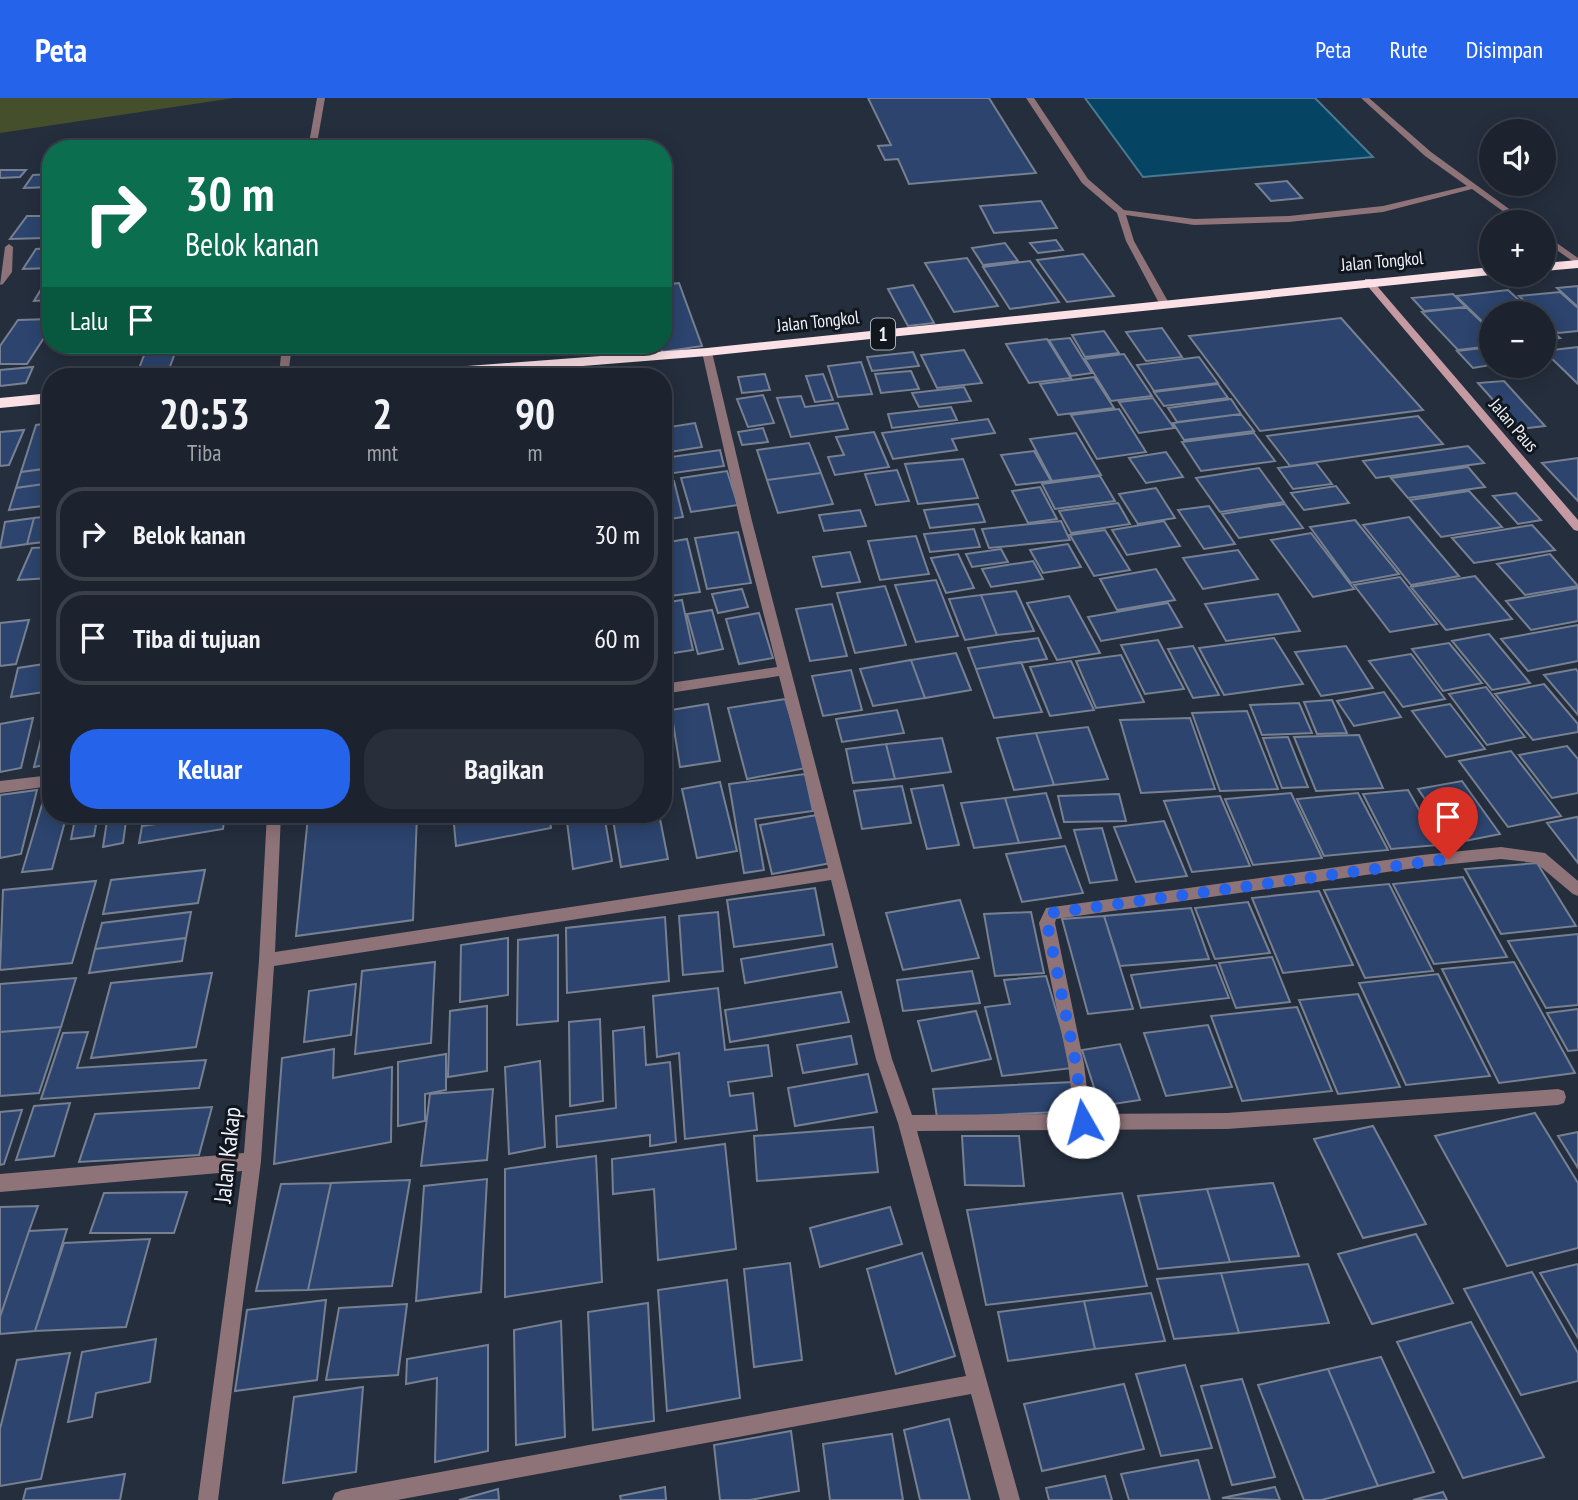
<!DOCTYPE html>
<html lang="id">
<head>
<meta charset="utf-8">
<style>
  body { margin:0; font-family:"PT Sans Narrow",sans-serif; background:#292f3a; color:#f1f3f6; height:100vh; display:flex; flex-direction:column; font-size:26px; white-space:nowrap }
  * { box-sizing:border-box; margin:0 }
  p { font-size:23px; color:#a0a4aa }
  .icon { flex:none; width:38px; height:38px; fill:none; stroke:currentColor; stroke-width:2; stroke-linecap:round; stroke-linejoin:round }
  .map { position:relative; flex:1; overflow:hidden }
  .panel { position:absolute; left:42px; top:270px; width:630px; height:455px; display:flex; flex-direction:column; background:#1c222e; border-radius:28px; box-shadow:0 4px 18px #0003,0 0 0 2px #3a3f4a }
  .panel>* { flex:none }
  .banner { position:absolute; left:42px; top:42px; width:630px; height:214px; border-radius:28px; box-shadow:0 4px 18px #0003,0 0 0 2px #3a3f4a; background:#0b6e4f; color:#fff; overflow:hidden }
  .tools { position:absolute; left:1479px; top:21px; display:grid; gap:14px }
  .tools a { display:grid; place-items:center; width:77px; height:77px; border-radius:50%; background:#1c222e; box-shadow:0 4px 18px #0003,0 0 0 2px #3a3f4a; font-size:35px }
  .pin { position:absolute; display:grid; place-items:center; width:60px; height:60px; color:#fff; margin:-72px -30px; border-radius:50% 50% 50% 0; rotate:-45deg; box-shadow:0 0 7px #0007 }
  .pin .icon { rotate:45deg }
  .me { position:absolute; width:77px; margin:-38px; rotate:353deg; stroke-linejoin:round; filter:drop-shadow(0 0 5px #0008) }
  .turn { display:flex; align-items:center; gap:24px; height:147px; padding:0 28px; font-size:32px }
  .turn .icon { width:91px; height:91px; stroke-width:2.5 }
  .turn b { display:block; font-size:49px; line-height:60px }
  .then { display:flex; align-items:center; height:66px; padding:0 28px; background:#0003; gap:14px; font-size:26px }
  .eta { display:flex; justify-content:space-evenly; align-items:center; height:119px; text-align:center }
  .eta b { font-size:42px; font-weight:700; line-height:49px }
  .primary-button { display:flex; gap:14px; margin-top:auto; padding:14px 28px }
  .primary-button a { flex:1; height:80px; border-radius:28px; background:#2563eb; color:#fff; font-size:28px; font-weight:700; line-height:80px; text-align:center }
  .primary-button a+a { background:#292f3a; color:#f1f3f6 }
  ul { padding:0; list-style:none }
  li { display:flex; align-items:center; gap:21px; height:94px; margin:0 14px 10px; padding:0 14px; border:4px solid #3a3f4a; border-radius:28px }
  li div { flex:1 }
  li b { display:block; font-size:26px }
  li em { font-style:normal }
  header { display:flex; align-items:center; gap:42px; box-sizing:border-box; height:98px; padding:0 35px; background:#2563eb; color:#fff }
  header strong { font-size:33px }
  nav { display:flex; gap:38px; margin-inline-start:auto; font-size:24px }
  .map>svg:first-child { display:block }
  .green { fill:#454f2c }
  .water { fill:#054563; stroke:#4b7992; stroke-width:2 }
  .building { fill:#2c446e; stroke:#768092; stroke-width:2 }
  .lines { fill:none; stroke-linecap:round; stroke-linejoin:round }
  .lane { fill:#8e7378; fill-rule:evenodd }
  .street { fill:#8e7378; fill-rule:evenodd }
  .secondary { fill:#c59aa2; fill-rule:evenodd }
  .highway { fill:#fbe0e5; fill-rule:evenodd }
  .route { stroke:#2563eb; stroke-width:12; stroke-dasharray:0 21.6 }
  .labels { text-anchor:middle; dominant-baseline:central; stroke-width:6; stroke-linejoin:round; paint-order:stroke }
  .far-street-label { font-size:18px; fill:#edf3fe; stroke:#12161d }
  .shield { fill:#12161d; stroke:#abb1ba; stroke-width:2 }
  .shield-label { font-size:19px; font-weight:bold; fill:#edf3fe }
  .near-street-label { font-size:24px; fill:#edf3fe; stroke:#12161d }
</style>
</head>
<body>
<header>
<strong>Peta</strong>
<nav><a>Peta</a><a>Rute</a><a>Disimpan</a></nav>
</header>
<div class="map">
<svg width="1578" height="1402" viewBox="0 0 1578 1402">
  <rect width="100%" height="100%" fill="#252e3d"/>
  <path class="green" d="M0,0H234L0,35Z"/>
  <path class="water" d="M1085,0H1315L1373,59L1143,79Z"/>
  <path class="building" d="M868,0H989L1036,75L909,86L898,61L885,62L878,48L891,47Z
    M0,72H26L20,79L0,80Z
    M51,76V89L24,90L33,77Z
    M1287,83L1302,100L1271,103L1256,86Z
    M1041,103L1057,130L994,135L980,108Z
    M27,118H51V132L45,140L10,141Z
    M1056,142L1063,152L1038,155L1030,145Z
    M1005,145L1018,163L983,167L972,150Z
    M51,150V170L23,171L36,151Z
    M1083,156L1114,198L1067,204L1037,162Z
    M967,160L998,208L954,214L925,165Z
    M1030,163L1059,204L1010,211L983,169Z
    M48,180H51V202L34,203Z
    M679,185L702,248L662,254L660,247H663V187Z
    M913,187L934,225L908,228L888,191Z
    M1578,188V209L1557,190Z
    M1508,192L1533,215H1491V232L1456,198Z
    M1560,194L1578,210V233L1558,235L1544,221V215H1537L1519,198Z
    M1453,196L1466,209L1424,213L1412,200Z
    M1466,209L1491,233V248L1458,252L1422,214Z
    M1341,220L1423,312L1260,333L1189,238Z
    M51,221V229L27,266H0V248L18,222Z
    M1544,225L1560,240L1544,242Z
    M1162,230L1182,259L1146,263L1126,234Z
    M1104,233L1119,255L1085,259L1072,237Z
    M1070,240L1092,275L1071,278L1049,242Z
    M1047,241L1071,280L1029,285L1006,246Z
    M120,247H142L139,255L116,256Z
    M148,247H178L169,271L138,273Z
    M485,247H549L487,256Z
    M1491,249V267L1473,270L1457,253Z
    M1578,249V286L1544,253Z
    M964,252L982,285L937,290L921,257Z
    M913,254L919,268L872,273L867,259Z
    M1124,256L1152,298L1111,303L1085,261Z
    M1199,259L1218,285L1154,293L1137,267Z
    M861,264L872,296L838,299L828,268Z
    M33,269L26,285L0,288V272Z
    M911,273L919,291L881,295L875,276Z
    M765,276L770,292L742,295L738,279Z
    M823,276L833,302L815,304L806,278Z
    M1094,279L1114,310L1058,317L1040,286Z
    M1504,283L1545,328L1519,331L1478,285Z
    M1218,286L1228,300L1164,308L1154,294Z
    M964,289L971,303L919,309L912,295Z
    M763,297L774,325L748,329L737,301Z
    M801,298L805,309L838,305L848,331L791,339L777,300Z
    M1153,300L1174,330L1139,335L1119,304Z
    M1231,301L1241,316L1177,324L1168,310Z
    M951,309L957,322L892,330L888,316Z
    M1119,311L1146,354L1097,361L1071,317Z
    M1241,316L1254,333L1184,342L1173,325Z
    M1418,318L1443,346L1290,368L1267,338Z
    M988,321L995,335L952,341L957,352L893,361L882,335Z
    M51,325V370L21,374L36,327Z
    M695,325L702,349L663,355V330Z
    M763,330L768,344L742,347L738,334Z
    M24,332L9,367L0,368V334Z
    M874,334L889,369L835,377L828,359L844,357L836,339Z
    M1076,335L1101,377L1052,383L1030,341Z
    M1254,335L1275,363L1201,373L1182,344Z
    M809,345L821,375L767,382L757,352Z
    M1468,348L1484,365L1376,380L1363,363Z
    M720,352L724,368L667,376L664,360Z
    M1034,353L1051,383L1016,387L1001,357Z
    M1166,354L1183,379L1146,385L1129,360Z
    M1578,360V403L1542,365Z
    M963,361L978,400L918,406L905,366Z
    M1316,365L1332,386L1293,391L1278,370Z
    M1468,369L1485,389L1408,400L1391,380Z
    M51,370V385L16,390L21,374Z
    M1259,370L1284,404L1220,414L1196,380Z
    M897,372L909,403L876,407L865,376Z
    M727,373L738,407L691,414L681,380Z
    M821,375L833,406L778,415L767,382Z
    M1100,378L1115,403L1055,411L1042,386Z
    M674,383L683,419L663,422V384Z
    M51,385V407L9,412L16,390Z
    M1336,388L1349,405L1304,412L1291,395Z
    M1040,389L1057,421L1028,425L1012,393Z
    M1156,390L1175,420L1138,426L1119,396Z
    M1469,393L1502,429L1441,439L1410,402Z
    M1516,395L1541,422L1518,426L1493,398Z
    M1118,405L1130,426L1071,435L1059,413Z
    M978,406L985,424L930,430L924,412Z
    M1285,406L1303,430L1239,440L1222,416Z
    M1209,408L1235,446L1204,451L1178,412Z
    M860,412L866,428L824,433L819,417Z
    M51,418V443L27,446L34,420Z
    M1409,419L1459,478L1411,487L1363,427Z
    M34,420L27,446L0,450L5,424Z
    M1355,422L1399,476L1351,485L1310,429Z
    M1061,423L1070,442L989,450L982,431Z
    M1164,423L1180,448L1127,457L1112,432Z
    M1532,427L1555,452L1474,465L1452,440Z
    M974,431L980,449L930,454L924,436Z
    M1105,432L1130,472L1094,478L1070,437Z
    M738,434L751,485L707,491L695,440Z
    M1311,435L1354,491L1313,499L1271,442Z
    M916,438L929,476L880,482L868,443Z
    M687,441L700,494L663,499V445Z
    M1068,446L1081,469L1043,475L1030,452Z
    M51,449V480L18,482L32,450Z
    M1001,451L1008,464L972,469L966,456Z
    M1238,452L1258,481L1203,491L1183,460Z
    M850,454L860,484L822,489L813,459Z
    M958,456L974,490L946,495L931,460Z
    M1550,456L1578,488L1525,497L1497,466Z
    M1033,463L1043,481L991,489L982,471Z
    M1156,471L1175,502L1117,512L1100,481Z
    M1475,478L1512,521L1446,532L1411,489Z
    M1400,479L1437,526L1390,534L1354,487Z
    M936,482L958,538L916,544L895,487Z
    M885,488L906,547L855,555L837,495Z
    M1578,490V523L1531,532L1506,503Z
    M742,491L748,509L718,515L712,496Z
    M1016,493L1034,533L997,537L981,497Z
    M1278,496L1300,533L1226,543L1205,506Z
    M981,497L997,537L965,542L949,501Z
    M1069,498L1100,555L1057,562L1027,505Z
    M682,502L693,552L667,556L663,539V505Z
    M1168,505L1182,529L1101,543L1088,519Z
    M832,506L847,558L810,563L796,511Z
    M712,512L723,551L698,556L687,516Z
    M759,515L773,560L739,566L726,521Z
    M29,522L16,566L0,568V525Z
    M1578,527V563L1528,573L1501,541Z
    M1489,536L1530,585L1492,592L1452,543Z
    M1038,540L1047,561L976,571L968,550Z
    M1274,540L1303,586L1224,597L1199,550Z
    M1158,542L1184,591L1145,596L1121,547Z
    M1449,545L1482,585L1443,593L1412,551Z
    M1193,548L1219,597L1193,600L1168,551Z
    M1346,548L1373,590L1321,598L1295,554Z
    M956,555L971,592L925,600L911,562Z
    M1411,556L1445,601L1403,609L1369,563Z
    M1121,557L1144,604L1096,610L1076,563Z
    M911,562L925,600L873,608L860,571Z
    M1071,563L1094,612L1050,618L1030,569Z
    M1021,564L1042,614L994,620L976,571Z
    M51,565V593L11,599L18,570Z
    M1576,571L1578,574V617L1544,577Z
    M851,572L862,612L823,618L812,578Z
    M1544,586L1578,626V634L1533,642L1495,596Z
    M1486,589L1525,639L1487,647L1449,596Z
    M1384,594L1401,619L1354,628L1337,603Z
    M785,601L806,670L747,681L728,610Z
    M1332,602L1347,635L1317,636L1304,604Z
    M1299,605L1312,635L1262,637L1250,607Z
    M708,606L720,663L680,669L671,612Z
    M1450,606L1485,651L1446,659L1412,613Z
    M897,612L904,635L842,644L836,621Z
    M1247,613L1278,691L1220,693L1192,615Z
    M51,616V666L34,669L47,617Z
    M33,620L21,670L0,674V626Z
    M1190,620L1215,691L1141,695L1120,622Z
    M1088,629L1108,681L1054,687L1036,635Z
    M1036,635L1054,687L1014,692L997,640Z
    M1359,637L1383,690L1316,693L1294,639Z
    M1288,639L1308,689L1282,690L1263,640Z
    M942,640L951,674L895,681L886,646Z
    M886,646L895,681L853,685L846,651Z
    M1567,648L1578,661V695L1552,700L1519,657Z
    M1511,653L1561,718L1508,729L1459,663Z
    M805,676L813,713L755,721L764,772L744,775L729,686Z
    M1462,683L1500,736L1455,745L1418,691Z
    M720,684L737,753L697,760L682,691Z
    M943,687L959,747L927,751L911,691Z
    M902,688L911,725L862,731L854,693Z
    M47,690H51V716H67L52,771L22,774Z
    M37,692L21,756L0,760V697Z
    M1408,692L1439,747L1391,751L1363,696Z
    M1046,695L1061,740L1019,745L1005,700Z
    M1291,695L1322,760L1253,767L1225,701Z
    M1358,695L1388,752L1324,758L1297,701Z
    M1119,696L1126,723L1064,724L1058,698Z
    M1220,698L1250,768L1192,774L1164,703Z
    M1005,700L1019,745L974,750L961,705Z
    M76,716H98L94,738L71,741Z
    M108,716H127L123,745L103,749Z
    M225,716L223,731L139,745L142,728Z
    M335,716H417L413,822L296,838L308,719Z
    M453,716H549L551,730L456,748Z
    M566,716H604L612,763L573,771Z
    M612,716H659L668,761L621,769Z
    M817,717L831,765L772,776L760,727Z
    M1577,719L1578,721V765L1547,725Z
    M1164,723L1187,778L1136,784L1114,729Z
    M1102,730L1117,782L1090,785L1074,732Z
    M1065,748L1083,795L1022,804L1006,756Z
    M1537,765L1576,828L1501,836L1465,771Z
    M205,772L198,805L103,816L111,782Z
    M1463,779L1507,859L1434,866L1393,786Z
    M96,783L72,865L0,872L3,792Z
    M1389,786L1433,873L1365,880L1324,792Z
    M815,790L824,837L734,849L727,802Z
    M1319,793L1353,867L1283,875L1252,800Z
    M960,802L979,860L903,872L886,815Z
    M1248,804L1270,855L1215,861L1195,810Z
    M1191,810L1209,861L1120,868L1104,818Z
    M191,814L186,840L95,851L102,825Z
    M718,814L723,873L683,877L679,818Z
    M1031,814L1044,875L995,878L984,816Z
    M1104,818L1133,911L1088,916L1062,821Z
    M665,819L669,883L567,895L566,830Z
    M1578,836V907L1546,910L1508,843Z
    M558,837V923L517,927L518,842Z
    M186,840L182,863L89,875L95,851Z
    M508,840V897L460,904L461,847Z
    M832,846L837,869L745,885L741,861Z
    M1272,859L1290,904L1236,910L1219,865Z
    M435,864L431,945L355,956L362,873Z
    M1514,864L1575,975L1499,985L1442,871Z
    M1216,867L1229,900L1141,910L1131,877Z
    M972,873L980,905L903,913L897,882Z
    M212,875L196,949L91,960L111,885Z
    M1438,876L1490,978L1406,987L1359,885Z
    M1046,878L1073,970L1002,978L985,909L1010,906L1004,882Z
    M76,880L61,929L0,934V886Z
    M356,886L351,937L304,944L309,893Z
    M718,890L725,952L768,947L772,978L728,984L730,998L753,995L757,1032L685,1041L679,955L657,959L653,898Z
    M841,894L849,924L730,944L725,912Z
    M1358,896L1400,989L1338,996L1299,902Z
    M487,908V973L448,979L450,913Z
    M1297,909L1332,993L1242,1003L1211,918Z
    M1578,911V952L1568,953L1547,915Z
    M976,913L991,961L932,973L918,923Z
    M600,921L603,1003L570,1008L569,924Z
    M1208,927L1232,989L1166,998L1144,935Z
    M61,929L39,995L0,998V934Z
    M644,929L646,967L670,964L676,1044L650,1048V1037L557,1049L556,1018L616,1010L613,933Z
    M88,934L77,970L206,962L199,990L41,1001L63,935Z
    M851,938L857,966L803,975L797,947Z
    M1120,946L1140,1002L1100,1008L1082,952Z
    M334,951L333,980L392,969L391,1044L274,1066L282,960Z
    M446,956V992L425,996V1023L398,1028V964Z
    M540,963L545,1049L509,1056L505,969Z
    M868,976L877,1014L795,1028L788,990Z
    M1073,984L1078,1013L937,1020L933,991Z
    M493,991L487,1062L421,1068L430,996Z
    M70,1005L54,1058L16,1062L34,1008Z
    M212,1009L199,1057L79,1064L95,1016Z
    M22,1012L4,1066L0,1067V1014Z
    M1535,1015L1578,1085V1150L1507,1168L1435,1038Z
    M1373,1028L1426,1126L1363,1140L1314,1041Z
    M873,1029L878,1074L757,1083L754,1038Z
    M1578,1034V1070L1558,1038Z
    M962,1038H1019L1024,1088L965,1087Z
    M725,1046L736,1151L658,1162L654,1091L613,1096L612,1061Z
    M596,1058L602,1184L505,1199V1071Z
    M487,1081L481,1194L416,1203L424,1088Z
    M410,1082L392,1188L308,1192L331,1085Z
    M331,1085L308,1192L256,1193L281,1086Z
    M1273,1085L1299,1158L1230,1164L1207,1091Z
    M1207,1091L1230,1164L1158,1171L1138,1098Z
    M187,1094L174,1135H90L104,1095Z
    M1122,1095L1147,1188L986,1207L967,1112Z
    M38,1108L29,1133L0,1219V1109Z
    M890,1109L902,1146L820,1169L810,1130Z
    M67,1131L35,1233L0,1236V1219L29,1133Z
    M1416,1136L1453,1205L1372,1226L1338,1156Z
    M150,1141L126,1229L35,1233L64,1145Z
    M922,1155L955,1258L896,1276L867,1171Z
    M790,1165L802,1262L754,1269L744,1171Z
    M1308,1166L1329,1225L1239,1235L1221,1175Z
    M1578,1166V1240L1540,1175Z
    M1532,1174L1578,1255V1283L1521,1297L1464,1191Z
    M1221,1175L1239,1235L1174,1241L1157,1181Z
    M727,1182L740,1300L667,1313L658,1192Z
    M1151,1195L1165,1243L1095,1251L1084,1203Z
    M326,1202L317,1282L235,1293L247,1212Z
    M1084,1203L1095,1251L1008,1263L998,1214Z
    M648,1205L654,1323L593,1332L588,1214Z
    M407,1206L398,1277L326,1282L339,1210Z
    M561,1223L565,1339L516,1347L514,1232Z
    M1471,1224L1544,1359L1463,1380L1397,1244Z
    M156,1241L150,1284L96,1295L92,1319L68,1324L82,1254Z
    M488,1247V1353L435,1364L437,1280L406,1286L407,1261Z
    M70,1255L41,1381L0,1388V1331L17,1262Z
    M1381,1259L1434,1374L1378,1388L1328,1271Z
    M1185,1267L1212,1350L1161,1358L1136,1276Z
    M1328,1271L1378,1388L1321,1402H1304L1258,1287Z
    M1242,1281L1275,1379L1232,1387L1201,1288Z
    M1124,1286L1144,1351L1042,1373L1024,1306Z
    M363,1289L356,1374L283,1385L294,1299Z
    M949,1321L970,1402H920L904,1332Z
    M791,1333L799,1393L750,1402H720L714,1347Z
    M892,1336L903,1402H830L823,1346Z
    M1198,1362L1210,1402H1129L1121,1376Z
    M125,1376L120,1402H23L26,1391Z
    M1105,1378L1112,1402H1049L1046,1390Z
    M665,1389L666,1402H621L620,1398Z
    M1275,1389L1280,1402L1222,1400Z
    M498,1391L499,1402H459Z
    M1443,1394L1447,1402H1413Z"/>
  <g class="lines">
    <path class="lane" d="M317,0H325L316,51H308Z
      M1026,0H1034L1088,81L1124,112L1194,121L1289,118L1383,108L1467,88L1425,58L1361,0H1369L1431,54L1527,124H1518L1472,91L1383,114L1289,124L1194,127L1126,117L1134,143L1170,207L1165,210L1160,207L1126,143L1117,115L1082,85Z
      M1544,136L1578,160V167L1544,143Z
      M282,247H292L288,278L279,277Z"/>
    <path class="street" d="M9,146L13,149L12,174L3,186L0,187L5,149Z
      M707,251L712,254L752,423L892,961L912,1017L1074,1016L1068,966L1039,825L1046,810L1422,757L1501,749L1545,755L1578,783V798L1573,796L1536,765L1501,761L1422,769L1056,821L1055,825L1084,966L1090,1016L1227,1015L1558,991L1564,993L1566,999L1564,1005L1558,1007L1227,1031L917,1033L1020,1402H1000L971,1296L397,1402H332L335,1395L342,1392L966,1278L898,1025L876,961L831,782L274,868L261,1063L218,1402H198L242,1073L0,1094V1076L244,1055L259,862L267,716H281L275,854L828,770L779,578L663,596V586L777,569L740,423L702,254Z
      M51,677V688L0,695V683Z"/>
    <path class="secondary" d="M1365,181H1371L1578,422V433L1574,432L1365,185Z"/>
    <path class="highway" d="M1578,162V170L1544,173V165Z
      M1491,169V177L707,258L458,278H265L273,273L454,269L707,250Z
      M51,295V305L0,310V300Z"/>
  </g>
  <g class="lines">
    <path class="route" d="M1083,1024L1076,966L1047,825L1051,815L1448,761"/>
  </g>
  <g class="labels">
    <g class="far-street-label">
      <text transform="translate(1382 163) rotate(-5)">Jalan Tongkol</text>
      <text transform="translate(818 223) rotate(-6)">Jalan Tongkol</text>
      <text transform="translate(1514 327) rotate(49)">Jalan Paus</text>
    </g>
    <rect class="shield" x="871" y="220.5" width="24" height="31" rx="5"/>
    <g class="shield-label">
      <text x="883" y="236">1</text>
    </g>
    <g class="near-street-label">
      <text transform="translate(227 1057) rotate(-84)">Jalan Kakap</text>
    </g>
  </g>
</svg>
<div class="tools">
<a><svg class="icon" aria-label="sound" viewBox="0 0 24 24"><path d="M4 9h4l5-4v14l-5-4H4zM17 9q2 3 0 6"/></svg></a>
<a>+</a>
<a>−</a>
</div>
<div class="pin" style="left:1448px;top:761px;background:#d93025"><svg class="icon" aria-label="arrive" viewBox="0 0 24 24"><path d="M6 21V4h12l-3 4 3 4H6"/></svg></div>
<svg class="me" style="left:1083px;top:1024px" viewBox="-20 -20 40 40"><circle r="19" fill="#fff"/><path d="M0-13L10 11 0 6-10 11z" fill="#2563eb"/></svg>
<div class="banner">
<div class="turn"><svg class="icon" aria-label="right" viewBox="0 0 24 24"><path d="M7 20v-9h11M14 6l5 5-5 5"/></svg><div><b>30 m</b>Belok kanan</div></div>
<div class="then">Lalu<svg class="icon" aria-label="arrive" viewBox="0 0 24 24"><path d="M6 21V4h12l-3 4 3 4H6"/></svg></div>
</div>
<section class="panel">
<div class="eta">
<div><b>20:53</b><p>Tiba</p></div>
<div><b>2</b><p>mnt</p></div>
<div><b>90</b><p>m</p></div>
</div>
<ul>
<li><svg class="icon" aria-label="right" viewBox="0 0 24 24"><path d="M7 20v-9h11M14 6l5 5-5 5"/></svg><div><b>Belok kanan</b></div><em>30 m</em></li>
<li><svg class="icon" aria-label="arrive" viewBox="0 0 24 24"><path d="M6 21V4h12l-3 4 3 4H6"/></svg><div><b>Tiba di tujuan</b></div><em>60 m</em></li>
</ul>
<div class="primary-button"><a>Keluar</a><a>Bagikan</a></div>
</section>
</div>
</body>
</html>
